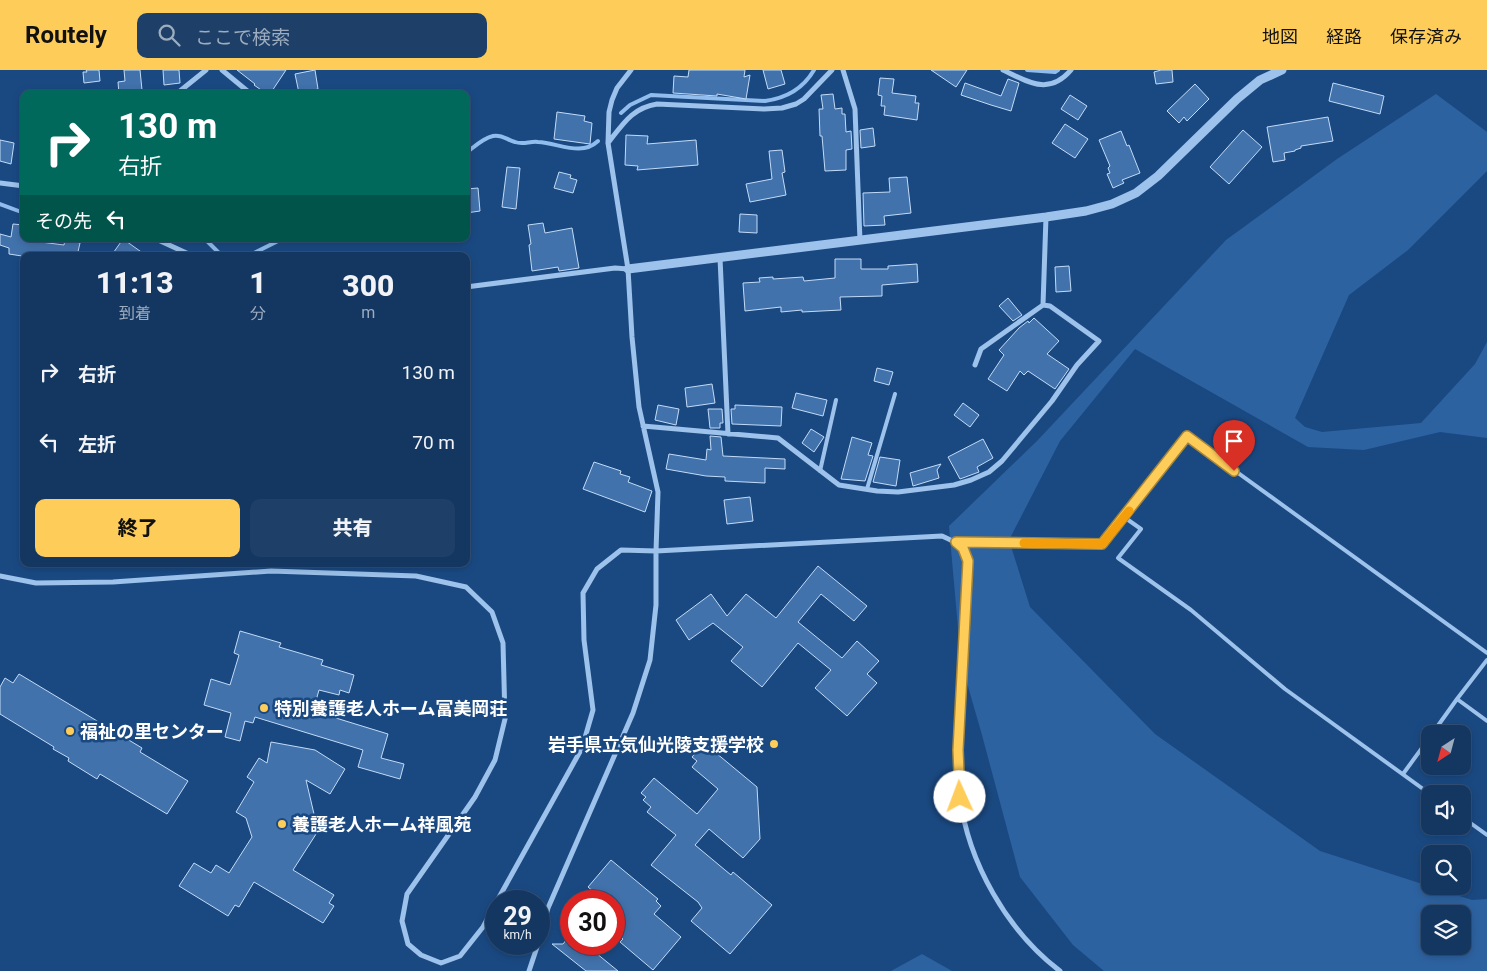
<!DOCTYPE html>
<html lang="ja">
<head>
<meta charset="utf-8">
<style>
  body { margin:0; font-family:Roboto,"Noto Sans JP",sans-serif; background:#1d3f68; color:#f1f3f6; height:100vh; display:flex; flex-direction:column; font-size:19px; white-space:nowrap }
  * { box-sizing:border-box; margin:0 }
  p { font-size:16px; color:#9dacbe }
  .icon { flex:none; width:28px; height:28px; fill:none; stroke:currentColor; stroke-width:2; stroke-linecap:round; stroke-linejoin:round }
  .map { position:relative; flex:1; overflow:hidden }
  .details { position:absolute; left:20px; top:182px; width:450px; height:315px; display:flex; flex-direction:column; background:#143762; border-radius:10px; box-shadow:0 2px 8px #0003,0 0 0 1px #335177 }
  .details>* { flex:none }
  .guide { position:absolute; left:20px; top:20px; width:450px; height:152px; border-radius:10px; box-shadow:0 2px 8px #0003,0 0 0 1px #335177; background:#00695c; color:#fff; overflow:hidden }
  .needle { width:32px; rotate:216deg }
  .fabs { position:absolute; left:1421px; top:655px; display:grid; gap:10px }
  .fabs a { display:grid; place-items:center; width:50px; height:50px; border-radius:10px; background:#143762; box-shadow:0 2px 8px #0003,0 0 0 1px #335177; font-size:25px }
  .speed { position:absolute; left:485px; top:820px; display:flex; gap:10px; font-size:25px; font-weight:700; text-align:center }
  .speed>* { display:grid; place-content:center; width:65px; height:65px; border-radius:50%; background:#143762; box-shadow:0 2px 8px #0003,0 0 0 1px #335177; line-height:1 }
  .speed small { font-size:12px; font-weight:400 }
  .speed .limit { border:8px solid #d22; background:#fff; color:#111 }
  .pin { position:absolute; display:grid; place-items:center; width:42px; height:42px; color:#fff; margin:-51px -21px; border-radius:50% 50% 50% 0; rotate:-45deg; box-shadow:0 0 5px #0007 }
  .pin .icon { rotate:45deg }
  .me { position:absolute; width:55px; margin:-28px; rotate:358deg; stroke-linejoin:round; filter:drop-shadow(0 0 4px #0008) }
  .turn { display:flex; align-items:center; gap:18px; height:105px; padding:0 15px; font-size:22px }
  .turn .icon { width:65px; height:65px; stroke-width:2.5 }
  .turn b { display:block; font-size:35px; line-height:42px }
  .then { display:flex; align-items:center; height:48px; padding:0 15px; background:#0003; gap:10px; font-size:19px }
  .eta { display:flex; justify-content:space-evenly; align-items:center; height:85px; text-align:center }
  .eta b { font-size:30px; font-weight:800; line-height:35px }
  .primary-button { display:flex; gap:10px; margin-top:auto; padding:10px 15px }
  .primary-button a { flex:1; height:58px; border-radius:10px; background:#fecc59; color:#111; font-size:20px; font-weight:800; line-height:58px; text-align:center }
  .primary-button a+a { background:#1d3f68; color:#f1f3f6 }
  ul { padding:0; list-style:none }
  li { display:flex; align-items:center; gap:15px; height:70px; padding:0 15px }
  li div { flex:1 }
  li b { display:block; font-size:19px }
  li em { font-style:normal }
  header { display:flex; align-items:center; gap:30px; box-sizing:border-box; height:70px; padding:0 25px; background:#fecc59; color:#111 }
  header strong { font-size:24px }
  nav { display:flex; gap:28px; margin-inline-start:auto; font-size:18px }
  .search { width:350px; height:45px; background:#1d3f68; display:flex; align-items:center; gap:12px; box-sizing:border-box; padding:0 18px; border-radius:10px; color:#9dacbe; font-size:19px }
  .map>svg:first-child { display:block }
  .green { fill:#2d62a1; fill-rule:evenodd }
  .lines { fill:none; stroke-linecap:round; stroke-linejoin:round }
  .stream { stroke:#90bded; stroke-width:4 }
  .building { fill:#4272ab; stroke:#c2dbf8 }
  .service { stroke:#9dc2eb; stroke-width:4 }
  .minor { stroke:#9dc2eb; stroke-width:5 }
  .tertiary { stroke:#9dc2eb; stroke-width:9 }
  .route-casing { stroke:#a5853a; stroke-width:12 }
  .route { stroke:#fecc59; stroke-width:9 }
  .slow { stroke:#f59e0b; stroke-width:9 }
  .poi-dot { fill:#fecc59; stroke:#1a4982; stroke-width:2 }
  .labels { text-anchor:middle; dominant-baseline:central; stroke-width:5; stroke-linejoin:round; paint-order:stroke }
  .poi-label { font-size:18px; font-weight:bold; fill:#fff; stroke:#1a4982; text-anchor:start }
</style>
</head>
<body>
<header>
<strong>Routely</strong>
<div class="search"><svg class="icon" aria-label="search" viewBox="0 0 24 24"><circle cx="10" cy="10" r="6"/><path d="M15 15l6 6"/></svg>ここで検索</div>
<nav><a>地図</a><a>経路</a><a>保存済み</a></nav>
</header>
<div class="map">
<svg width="1487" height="901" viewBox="0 0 1487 901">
  <rect width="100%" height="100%" fill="#1a4982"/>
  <path class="green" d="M1436,24L1487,62V101L1408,180L1349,225L1295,348L1305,357L1322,362L1421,353L1475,294L1487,272V368L1440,362L1364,380L1308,377L1135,279L1060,371L1009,470L1030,537L1155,664L1320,781L1472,830L1487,829V901H1104L1073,875L1020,807L982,665L961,592L949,456L1037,371L1226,170L1337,89ZM1430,844H1462V876H1430Z
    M922,884L952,901H891Z"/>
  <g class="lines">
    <path class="stream" d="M1027,0L1055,2L1058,0
      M621,43L630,35L651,25L765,31C787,28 803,19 814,0
      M466,83C474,77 483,68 493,66C502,64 507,70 515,72C523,75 530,71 538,72C559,73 581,87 598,71
      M0,134L24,143
      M205,169L222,186
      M248,186L282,169"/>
  </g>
  <path class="building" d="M86,0H99L100,11L84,13L83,2H87Z
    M124,0H140L142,20H136V24H119L118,12L125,11Z
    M163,0H179L180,13L164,15Z
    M237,0H286L270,24H267L254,15L255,14Z
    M315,0L318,19L299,23L295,4Z
    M689,0H745L744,7L750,5L746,29L717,24V26L673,23L674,6L688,7Z
    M763,0H781L785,14L768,19Z
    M931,0H967L956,17Z
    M1161,0H1172L1173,12L1156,14L1154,2Z
    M880,8L894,9L892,23L916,26L915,33H919L917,50L884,45L885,36H881L882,26L878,25Z
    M1008,9L1019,13L1011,41L991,35L961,25L965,13L1001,26Z
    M1333,13L1384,26L1380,44L1329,31Z
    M1195,14L1209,29L1187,51L1184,47L1179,53L1167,41Z
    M833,24L835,39L842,38V44H845L846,62L851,61L852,79L846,80V100L825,101L822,66H820L819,39H823L821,25Z
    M1070,25L1087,36L1078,50L1061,39Z
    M557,42L585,46L584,51L592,53L590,74L554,69Z
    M1328,47L1333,71L1301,76V78L1295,80V81L1284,83L1285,90L1273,92L1267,57Z
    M1065,54L1088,69L1075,88L1052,73Z
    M873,58L875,76L861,78L860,60Z
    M1243,60L1262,77L1229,114L1210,97Z
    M1121,61L1127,76L1129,75L1140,103L1122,110L1124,113L1113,118L1107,104L1110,103L1108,98L1110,96L1099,70Z
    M626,65L648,66L647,74L696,70L698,95L637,100L638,96L625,95Z
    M0,70L14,73L11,94L0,91Z
    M782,80L785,102L782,103L786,125L750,132L746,114L772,109L769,81Z
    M507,97L520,98L516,139L502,137Z
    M559,102L571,105L570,108L577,110L573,123L554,118Z
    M907,107L911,143L884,146L885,155L864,156L863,123L890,122L889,108Z
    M478,118L480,141L466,143V119Z
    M740,144L757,145V163L739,162Z
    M543,153L545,163L572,158L579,198L559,201L558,197L532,201L529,175L531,174L528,155Z
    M13,154L24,155V169L25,170L64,175L65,169L80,173L77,186H22L9,184V178L0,175V164L11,167Z
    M123,169L147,186H111Z
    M835,189H861V199H888V196L917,194L918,212L882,215V226L840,227L841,240L802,242V240L781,242V237L745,241L743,213L760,212L759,208L773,207V209L803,207L804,211L835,208Z
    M1069,196L1071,221L1056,222L1055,197Z
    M1008,228L1022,245L1013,251L999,236Z
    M1034,248L1059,271L1047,284L1069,299L1055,319L1028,301L1024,305L1020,301L1007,321L988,309L1004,285L999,280L1019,258L1028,251L1029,253Z
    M877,298L893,302L889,315L874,311Z
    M712,314L715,333L687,337L685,318Z
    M796,323L827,330L823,346L792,338Z
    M963,333L979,345L970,357L954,345Z
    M658,335L679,339L676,355L655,350Z
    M735,335L782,337L781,356L732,354L731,339H735Z
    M708,339H722L723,353H720V358H710Z
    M811,359L824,367L814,382L802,373Z
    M710,366L721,367L723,386L785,389V399L765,398V413L725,411V407L706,406L666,399L669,384L706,390L707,379L711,380Z
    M852,367L872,373L868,385L873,386L865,411L841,409Z
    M983,369L993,388L977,397L979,402L960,409L948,387Z
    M880,387L900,390L896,416L873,412Z
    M594,392L621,401L620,404L630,407L628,412L652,421L645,442L583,419Z
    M941,394L937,400L939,408L913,416L910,403Z
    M750,427L753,451L727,454L724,430Z
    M818,496L867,536L854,551L821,524L798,552L842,588L857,571L879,591L867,604L877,613L847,646L815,618L831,600L798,573L762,617L731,591L743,577L713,553L689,570L676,550L711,524L727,546L746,524L776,548Z
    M240,561L281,573L279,577L323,590L321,595L354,605L349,623L340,620L339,625L319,620L313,641L388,664L381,688L404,694L400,709L358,697L363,680L255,647L253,653L245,651L240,671L225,667L231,643L204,635L211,609L230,615L239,585L234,583Z
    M19,604L142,678L140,682L188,711L167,744L100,704L97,709L68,691L69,688L53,679L54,677L0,644V617L5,608L13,613Z
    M271,672L315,680L345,699L330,724L306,710L318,761L293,800L334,825L329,833L334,836L323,853L254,812L239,837L235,835L228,846L179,816L194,793L211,803L216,795L229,803L252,767L246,748L236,742L254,712L247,707L259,688L267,693Z
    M704,673L757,717L760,769L743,788L709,759L695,775L731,805L733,802L772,835L730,884L691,851L702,838L698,832L651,795L676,765L647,742L651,737L643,730L646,727L641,723L654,708L697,744L718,719L692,697L697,691L692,687Z
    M611,790L658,829L656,831L661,836L654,844L681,867L653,900L620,872L623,869L614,862V857L623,846L614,838V831H605L588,817Z
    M571,864V874H585L618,901H586L552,874H563Z"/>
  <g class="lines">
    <path class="service" d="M820,401L836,330
      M867,419L895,324
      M1124,447L1141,459L1118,488L1191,540L1285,619L1430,724
      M1048,473L1102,474L1187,366L1487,583
      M1487,590L1457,629L1487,651
      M1432,664L1457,629
      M1403,704L1430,667
      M1462,747L1487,765"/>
    <path class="minor" d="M222,0L251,24
      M843,0L855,39L860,171
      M1003,0C1028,12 1049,26 1071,0
      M172,24L180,21L206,0
      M608,73C623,54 632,38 657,34L764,39L782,38L796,34L804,29L832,0
      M0,113L24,116
      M156,169L193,186
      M720,188L728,364
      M466,217L615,198L628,199
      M975,295L981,279L1043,235L1046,147
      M643,356L778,368L839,415L877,421L898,422L954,415L971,410L989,402L1002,391L1052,331L1077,295L1099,271L1050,236L1043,235
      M957,472L1048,473
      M0,506L36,513L113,512L271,501L416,506L466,517L492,542L503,573L505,649L495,690L475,727L407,824L402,851L408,874L421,885L441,893L460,886L483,857L496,833
      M497,831L582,678L593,640L584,570L583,523L597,499L621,480L656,481L658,422L639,337L632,267L628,199L608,73L609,42L612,30L617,18L631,0
      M539,870L548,838L633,643L650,590L656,535V481L942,466C958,473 961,475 968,491C965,539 963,587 960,636C959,665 955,697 960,727C968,792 1007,861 1060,901
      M529,901L538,874"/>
    <path class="tertiary" d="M628,199L1046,147L1086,141L1112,134L1136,123L1158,106L1237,29L1260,10L1282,0"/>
  </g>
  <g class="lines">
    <g class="route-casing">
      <path id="route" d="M960,727L958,680L968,491L963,478L956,472L1102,474L1187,366L1234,401"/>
    </g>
    <use href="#route" class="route"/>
    <path class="slow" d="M1024,473L1102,474L1129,441"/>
  </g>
  <g class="poi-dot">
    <circle cx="264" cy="638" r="5"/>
    <circle cx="70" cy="661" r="5"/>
    <circle cx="774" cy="674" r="5"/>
    <circle cx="282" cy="754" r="5"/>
  </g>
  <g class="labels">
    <g class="poi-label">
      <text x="274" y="638">特別養護老人ホーム富美岡荘</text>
      <text x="80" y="661">福祉の里センター</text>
      <text x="764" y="674" text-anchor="end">岩手県立気仙光陵支援学校</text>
      <text x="292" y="754">養護老人ホーム祥風苑</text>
    </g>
  </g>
</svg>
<div class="fabs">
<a><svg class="needle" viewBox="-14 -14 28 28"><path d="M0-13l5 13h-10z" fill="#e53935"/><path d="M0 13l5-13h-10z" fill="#9dacbe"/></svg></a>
<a><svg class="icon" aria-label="sound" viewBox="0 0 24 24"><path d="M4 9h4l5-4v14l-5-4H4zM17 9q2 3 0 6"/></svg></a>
<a><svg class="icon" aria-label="search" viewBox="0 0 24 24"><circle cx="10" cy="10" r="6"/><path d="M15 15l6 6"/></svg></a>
<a><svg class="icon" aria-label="layers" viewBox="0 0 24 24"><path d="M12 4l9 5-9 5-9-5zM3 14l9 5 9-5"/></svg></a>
</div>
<div class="speed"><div>29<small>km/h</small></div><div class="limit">30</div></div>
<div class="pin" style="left:1234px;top:401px;background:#d93025"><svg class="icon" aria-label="arrive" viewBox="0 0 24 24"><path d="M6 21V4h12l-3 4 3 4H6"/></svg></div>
<svg class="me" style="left:960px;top:727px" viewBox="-20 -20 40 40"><circle r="19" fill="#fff"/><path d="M0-13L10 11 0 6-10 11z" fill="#fecc59"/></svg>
<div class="guide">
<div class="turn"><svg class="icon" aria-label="right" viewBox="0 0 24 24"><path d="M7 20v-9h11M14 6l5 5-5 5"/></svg><div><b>130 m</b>右折</div></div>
<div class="then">その先<svg class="icon" aria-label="left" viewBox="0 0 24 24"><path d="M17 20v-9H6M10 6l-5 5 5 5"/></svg></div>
</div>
<section class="details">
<div class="eta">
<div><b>11:13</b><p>到着</p></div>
<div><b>1</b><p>分</p></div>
<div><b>300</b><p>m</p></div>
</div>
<ul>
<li><svg class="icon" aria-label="right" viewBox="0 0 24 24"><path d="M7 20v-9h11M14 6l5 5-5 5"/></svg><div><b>右折</b></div><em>130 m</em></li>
<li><svg class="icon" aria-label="left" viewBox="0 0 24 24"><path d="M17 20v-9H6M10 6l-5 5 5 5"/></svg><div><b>左折</b></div><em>70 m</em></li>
</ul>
<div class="primary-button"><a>終了</a><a>共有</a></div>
</section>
</div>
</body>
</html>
